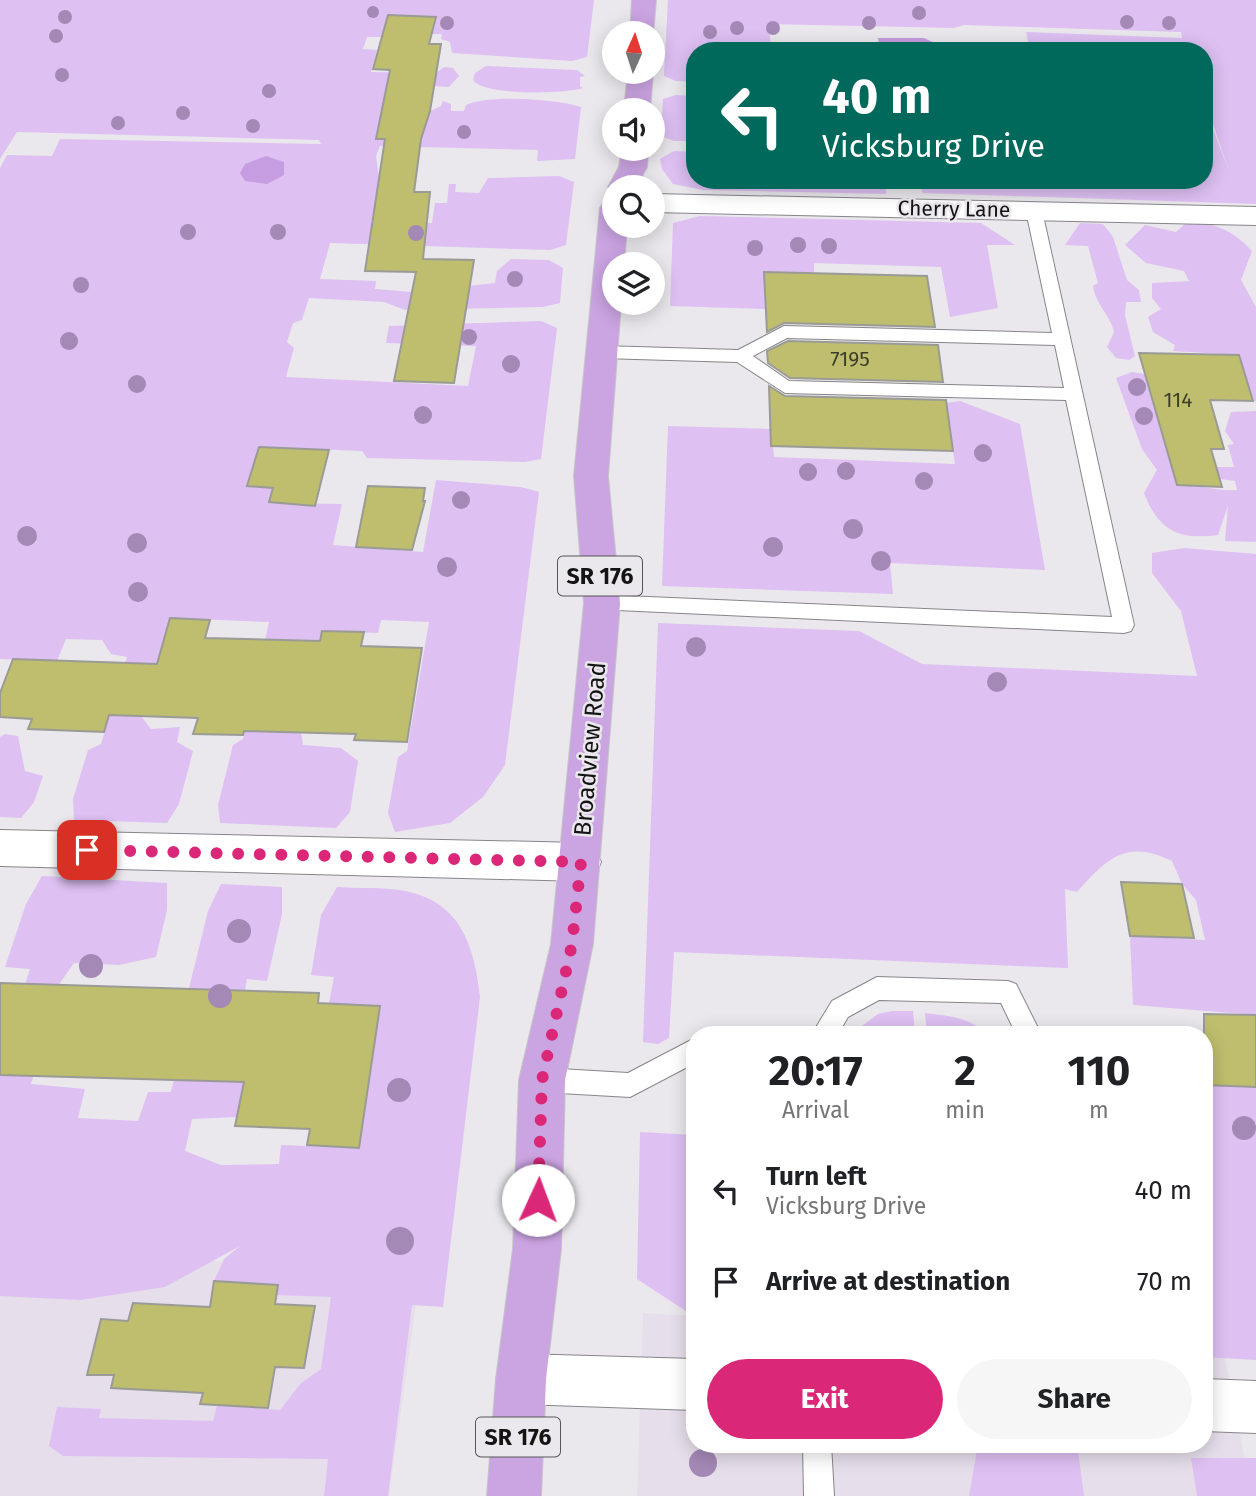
<!DOCTYPE html>
<html lang="en">
<head>
<meta charset="utf-8">
<style>
  body { margin:0; font-family:"Fira Sans",sans-serif; background:#f6f6f6; color:#202124; height:100vh; display:flex; flex-direction:column; font-size:26px; white-space:nowrap }
  * { box-sizing:border-box; margin:0 }
  p { font-size:23px; color:#757577 }
  .icon { flex:none; width:38px; height:38px; fill:none; stroke:currentColor; stroke-width:2; stroke-linecap:round; stroke-linejoin:round }
  .map { position:relative; flex:1; overflow:hidden }
  .side { position:absolute; left:686px; top:1026px; width:527px; height:427px; display:flex; flex-direction:column; background:#fff; border-radius:28px; box-shadow:0 4px 18px #0003 }
  .side>* { flex:none }
  .guide { position:absolute; left:686px; top:42px; width:527px; height:147px; border-radius:28px; box-shadow:0 4px 18px #0003; background:#00695c; color:#fff; overflow:hidden }
  .needle { width:46px; rotate:3deg }
  .fabs { position:absolute; left:602px; top:21px; display:grid; gap:14px }
  .fabs a { display:grid; place-items:center; width:63px; height:63px; border-radius:50%; background:#fff; box-shadow:0 4px 18px #0003; font-size:35px }
  .pin { position:absolute; display:grid; place-items:center; width:60px; height:60px; color:#fff; margin:-30px; border-radius:14px; box-shadow:0 4px 10px #0006 }
  .me { position:absolute; width:77px; margin:-38px; rotate:2deg; stroke-linejoin:round; filter:drop-shadow(0 0 5px #0008) }
  .turn { display:flex; align-items:center; gap:24px; height:147px; padding:0 21px; font-size:32px }
  .turn .icon { width:91px; height:91px; stroke-width:2.5 }
  .turn b { display:block; font-size:49px; line-height:60px }
  .eta { display:flex; justify-content:space-evenly; align-items:center; height:119px; text-align:center }
  .eta b { font-size:42px; font-weight:700; line-height:49px }
  .cta { display:flex; gap:14px; margin-top:auto; padding:14px 21px }
  .cta a { flex:1; height:80px; border-radius:42px; background:#db2777; color:#fff; font-size:28px; font-weight:700; line-height:80px; text-align:center }
  .cta a+a { background:#f6f6f6; color:#202124 }
  ul { padding:0; list-style:none }
  li { display:flex; align-items:center; gap:21px; height:91px; padding:0 21px }
  li div { flex:1 }
  li b { display:block; font-size:26px }
  li em { font-style:normal }
  .map>svg:first-child { display:block }
  .built { fill:#e6dfeb }
  .green { fill:#dec0f3 }
  .water { fill:#c69de0 }
  .building { fill:#bebe6e; stroke:#9a9b96; stroke-width:2 }
  .lines { fill:none; stroke-linecap:round; stroke-linejoin:round }
  .service-casing { stroke:#878589; stroke-width:2 }
  .minor-casing { stroke:#878589; stroke-width:2 }
  .tertiary-casing { stroke:#878589; stroke-width:2 }
  .primary-casing { stroke:#c7c7c7; stroke-width:2 }
  .service { fill:#fff; fill-rule:evenodd }
  .minor { fill:#fff; fill-rule:evenodd }
  .tertiary { fill:#fff; fill-rule:evenodd }
  .primary { fill:#cba4e2; fill-rule:evenodd }
  .tree { fill:#a488b5 }
  .route { stroke:#db2777; stroke-width:12; stroke-dasharray:0 21.6 }
  .labels { text-anchor:middle; dominant-baseline:central; stroke-width:5; stroke-linejoin:round; paint-order:stroke }
  .far-street-label { font-size:21px; fill:#151415; stroke:#eae8ec }
  .number-label { font-size:21px; fill:#3f3e2b }
  .shield { fill:#eae8ec; stroke:#555456; stroke-width:2 }
  .shield-label { font-size:23px; font-weight:bold; fill:#151415 }
  .street-label { font-size:24px; fill:#151415; stroke:#eae8ec }
</style>
</head>
<body>
<div class="map">
<svg width="1256" height="1496" viewBox="0 0 1256 1496">
  <rect width="100%" height="100%" fill="#eae8ec"/>
  <path class="built" d="M0,1253L421,1269L389,1496H0Z
    M643,1313L695,1316V1444H1204V1348L1223,1349L1252,1496H637Z"/>
  <path class="green" d="M0,0H594L587,57L572,61L452,53L450,42L441,39L442,34H432L435,17L388,15L382,37H367L363,49L377,50L371,72L436,73L444,67L453,68L459,76L449,87L388,83L381,112L390,121L425,120L430,111L441,106L443,101L451,104V111H464L466,105C487,94 559,99 581,107L575,159L537,161L538,150L380,146L376,156L380,185L371,224L432,223L435,203H447L449,184H456L455,192L479,193L488,178L559,176L574,182L566,245L550,250L330,243L320,279L376,281L375,289L412,292L495,283L497,271L511,259L549,260L563,268L560,303L543,307L405,310L384,302L309,298L302,320L293,323L287,342L294,348L286,377L468,386L476,346L386,343L389,326L541,321L557,328L541,459L525,462L367,458L362,451L259,447L273,488L269,503L342,504L333,545L423,552L436,480L521,487L539,492L505,765L483,797L450,823L395,832L388,813L398,757L407,751L429,622L381,620L378,633L322,631L301,732L303,745L341,748L358,761L350,812L336,828L220,823L218,805L233,745L243,739L269,622L171,618L141,716L151,729L180,727L177,742L193,751L179,804L167,823L74,820L73,799L88,750L101,744L127,657L111,654L102,640L66,639L57,661L0,659V168L7,155L52,156L60,139L321,144L319,140L17,132L0,159Z
    M668,0H1256V204L923,193L918,182L1204,180V106L1228,168L1204,98V51H1030L1026,32L1182,38L1181,32L965,25L953,28L768,24L772,51H695V82L676,81L664,76Z
    M486,66L577,70L585,76L580,77V86L583,88C564,94 484,96 473,80L475,73Z
    M676,95L695,96V141H674L661,136L663,99Z
    M674,151L695,152V180H840L886,183V194L703,190L673,184L662,169L660,159Z
    M700,216L981,223L1015,245H987L998,308L950,317L941,267L814,263V274L764,273L766,309L670,306L673,223Z
    M1188,221C1216,224 1233,230 1252,251L1241,280L1256,307V401H1253L1238,355L1173,351L1175,345L1153,332L1148,317L1161,309L1152,298V283L1189,281L1184,271L1146,263L1125,245L1145,225L1176,232Z
    M1080,223L1103,224L1113,237L1127,280L1139,290L1141,302H1126L1125,315L1135,356L1129,360L1116,358L1107,347L1114,332C1110,314 1096,306 1093,286L1098,283L1088,246L1065,245Z
    M1132,372L1151,375L1175,479C1196,486 1216,491 1237,490L1235,481L1220,479L1216,467H1234L1228,445L1234,444L1225,431L1231,412L1256,411V542L1225,541L1228,506L1218,535C1178,540 1159,531 1144,493L1157,470L1142,449L1116,378Z
    M960,401L1020,424L1045,570L890,563L893,594L662,586L668,426L771,429L774,457L955,464L946,403Z
    M1184,548L1256,554V1015L1133,1005L1130,936L1205,940L1196,900L1182,884L1172,861C1125,839 1108,858 1077,892L1065,889L1068,968L674,952L669,1038L658,1044L643,1042L658,623L859,631L922,664L1197,676L1181,611L1152,573V553Z
    M5,734L18,736L25,771L43,776L34,802L21,818L0,817V737Z
    M42,876L167,883V910L156,957L119,965L74,963L60,983L31,1084L85,1089L78,1118L138,1121L148,1092H171L196,989L189,988L208,911L221,884L282,887V914L267,981L247,979L242,1006L251,1049L237,1117L192,1119L185,1151L221,1165L279,1164L281,1145L359,1148L380,1007L329,1003L334,977L311,975L321,915L337,887C361,889 393,886 417,894C465,909 475,954 480,997L443,1307L412,1305L388,1496H324L328,1459L63,1456L49,1446L57,1407L101,1409L99,1418L213,1421L217,1405L280,1410L301,1383L321,1369L331,1297L276,1295L278,1285L214,1281L224,1259L240,1246L165,1287L80,1300L0,1296V1061L30,969L5,967L26,904Z
    M892,1011H913L915,1034H851L878,1014Z
    M925,1013C947,1016 971,1017 986,1034H927Z
    M1209,1085L1256,1087V1360L1204,1357V1105H1207Z
    M640,1132L695,1135V1317L637,1279Z
    M978,1444H1077L1084,1496H969Z
    M1191,1458H1256V1496H1197Z"/>
  <path class="water" d="M878,38H924L939,45L938,51H880Z
    M266,156L284,162V175L267,184L245,181L240,173L245,164Z"/>
  <path class="building" d="M388,15L436,17L429,44H441L430,111L421,139L414,192H430L423,259L474,260L454,383L394,381L416,272L365,271L385,139H376L390,70L373,69Z
    M764,272L927,276L935,327L784,323L767,332Z
    M788,341L938,345L943,382L790,378L768,363L767,351Z
    M1139,353L1239,355L1253,401L1210,400L1224,449H1211L1222,487L1177,485Z
    M769,386L785,396L946,400L953,451L771,446Z
    M259,447L329,450L315,506L269,502L273,488L247,486Z
    M368,486L425,488L423,501H425L412,550L356,547Z
    M170,618L210,620L205,638L320,641L322,631L364,632L361,646L422,648L407,742L354,740L356,734L244,731L243,735L193,734L198,718L109,715L104,732L28,729L32,719L0,717V693L13,659L157,664Z
    M1121,882L1182,884L1194,938L1130,936Z
    M0,983L319,993L318,1003L380,1006L359,1148L307,1145L310,1129L235,1126L244,1082L0,1075Z
    M1204,1014L1256,1015V1087L1204,1085Z
    M214,1281L278,1285L275,1304L315,1306L304,1368L275,1367L268,1408L200,1404L203,1393L111,1388L114,1375H87L101,1319L128,1321L133,1303L210,1307Z"/>
  <g class="lines">
    <g class="service-casing">
      <path id="service" d="M1034,206L1042,211L1134,625L1131,631L1124,633L595,609L592,603L595,597L602,595L1112,617L1066,400L785,393L737,362L602,358L594,352L602,346L738,350L784,326L1052,333L1026,211ZM787,338L1055,345L1064,388L789,381L753,356Z
        M877,977L1008,981L1016,984L1041,1034H1016L1001,1003L879,1000L848,1017L838,1034H812L832,1001Z
        M695,1038V1063L630,1097L542,1092L533,1089L530,1080L533,1071L542,1068L628,1073Z
        M803,1444H831L834,1496H804Z"/>
    </g>
    <g class="minor-casing">
      <path id="minor" d="M653,194L1256,207V225L653,212Z
        M0,830L581,843L595,849L601,862L595,875L581,881L0,866Z"/>
    </g>
    <g class="tertiary-casing">
      <path id="tertiary" d="M521,1354L695,1359V1410L521,1404L503,1397L496,1379L503,1361Z
        M1204,1379L1256,1381V1433L1204,1431Z"/>
    </g>
    <g class="primary-casing">
      <path id="primary" d="M632,0H656L653,35L630,33Z
        M628,72H653L650,110H624Z
        M622,149H648L647,167L636,187H614V194L608,187L619,167Z
        M614,199V226H627L624,264H614V303H621L608,476L620,603L593,944L565,1080L561,1249L546,1379L541,1496H487L496,1379L513,1249L519,1080L551,944L584,603L574,476L600,208L604,202Z"/>
    </g>
    <use href="#service" class="service"/>
    <use href="#minor" class="minor"/>
    <use href="#tertiary" class="tertiary"/>
    <use href="#primary" class="primary"/>
  </g>
  <g class="tree">
    <circle cx="373" cy="12" r="6"/>
    <circle cx="919" cy="13" r="7"/>
    <circle cx="65" cy="17" r="7"/>
    <circle cx="1127" cy="22" r="7"/>
    <circle cx="447" cy="23" r="7"/>
    <circle cx="869" cy="23" r="7"/>
    <circle cx="1169" cy="23" r="7"/>
    <circle cx="737" cy="28" r="7"/>
    <circle cx="773" cy="28" r="7"/>
    <circle cx="710" cy="32" r="7"/>
    <circle cx="56" cy="36" r="7"/>
    <circle cx="62" cy="75" r="7"/>
    <circle cx="269" cy="91" r="7"/>
    <circle cx="183" cy="113" r="7"/>
    <circle cx="118" cy="123" r="7"/>
    <circle cx="253" cy="126" r="7"/>
    <circle cx="464" cy="132" r="7"/>
    <circle cx="188" cy="232" r="8"/>
    <circle cx="278" cy="232" r="8"/>
    <circle cx="416" cy="233" r="8"/>
    <circle cx="798" cy="245" r="8"/>
    <circle cx="829" cy="246" r="8"/>
    <circle cx="755" cy="248" r="8"/>
    <circle cx="515" cy="279" r="8"/>
    <circle cx="81" cy="285" r="8"/>
    <circle cx="469" cy="337" r="8"/>
    <circle cx="69" cy="341" r="9"/>
    <circle cx="511" cy="364" r="9"/>
    <circle cx="137" cy="384" r="9"/>
    <circle cx="1137" cy="387" r="9"/>
    <circle cx="423" cy="415" r="9"/>
    <circle cx="1144" cy="416" r="9"/>
    <circle cx="983" cy="453" r="9"/>
    <circle cx="846" cy="471" r="9"/>
    <circle cx="808" cy="472" r="9"/>
    <circle cx="924" cy="481" r="9"/>
    <circle cx="461" cy="500" r="9"/>
    <circle cx="853" cy="529" r="10"/>
    <circle cx="27" cy="536" r="10"/>
    <circle cx="137" cy="543" r="10"/>
    <circle cx="773" cy="547" r="10"/>
    <circle cx="881" cy="561" r="10"/>
    <circle cx="447" cy="567" r="10"/>
    <circle cx="138" cy="592" r="10"/>
    <circle cx="696" cy="647" r="10"/>
    <circle cx="997" cy="682" r="10"/>
    <circle cx="239" cy="931" r="12"/>
    <circle cx="91" cy="966" r="12"/>
    <circle cx="220" cy="996" r="12"/>
    <circle cx="399" cy="1090" r="12"/>
    <circle cx="1244" cy="1128" r="12"/>
    <circle cx="400" cy="1241" r="14"/>
    <circle cx="703" cy="1463" r="14"/>
  </g>
  <g class="lines">
    <path class="route" d="M87,850L581,862L572,944L542,1080L538,1200"/>
  </g>
  <g class="labels">
    <g class="far-street-label">
      <text transform="translate(954 209) rotate(1)">Cherry Lane</text>
    </g>
    <g class="number-label">
      <text x="850" y="359">7195</text>
      <text x="1178" y="400">114</text>
    </g>
    <g class="shield">
      <rect x="558" y="556.5" width="84" height="39" rx="5"/>
      <rect x="476" y="1417.5" width="84" height="39" rx="5"/>
    </g>
    <g class="shield-label">
      <text x="600" y="576">SR 176</text>
      <text x="518" y="1437">SR 176</text>
    </g>
    <g class="street-label">
      <text transform="translate(590 749) rotate(-85)">Broadview Road</text>
    </g>
  </g>
</svg>
<div class="fabs">
<a><svg class="needle" viewBox="-14 -14 28 28"><path d="M0-13l5 13h-10z" fill="#e53935"/><path d="M0 13l5-13h-10z" fill="#757577"/></svg></a>
<a><svg class="icon" aria-label="sound" viewBox="0 0 24 24"><path d="M4 9h4l5-4v14l-5-4H4zM17 9q2 3 0 6"/></svg></a>
<a><svg class="icon" aria-label="search" viewBox="0 0 24 24"><circle cx="10" cy="10" r="6"/><path d="M15 15l6 6"/></svg></a>
<a><svg class="icon" aria-label="layers" viewBox="0 0 24 24"><path d="M12 4l9 5-9 5-9-5zM3 14l9 5 9-5"/></svg></a>
</div>
<div class="pin" style="left:87px;top:850px;background:#d93025"><svg class="icon" aria-label="arrive" viewBox="0 0 24 24"><path d="M6 21V4h12l-3 4 3 4H6"/></svg></div>
<svg class="me" style="left:538px;top:1200px" viewBox="-20 -20 40 40"><circle r="19" fill="#fff"/><path d="M0-13L10 11 0 6-10 11z" fill="#db2777"/></svg>
<div class="guide">
<div class="turn"><svg class="icon" aria-label="left" viewBox="0 0 24 24"><path d="M17 20v-9H6M10 6l-5 5 5 5"/></svg><div><b>40 m</b>Vicksburg Drive</div></div>
</div>
<section class="side">
<div class="eta">
<div><b>20:17</b><p>Arrival</p></div>
<div><b>2</b><p>min</p></div>
<div><b>110</b><p>m</p></div>
</div>
<ul>
<li><svg class="icon" aria-label="left" viewBox="0 0 24 24"><path d="M17 20v-9H6M10 6l-5 5 5 5"/></svg><div><b>Turn left</b><p>Vicksburg Drive</p></div><em>40 m</em></li>
<li><svg class="icon" aria-label="arrive" viewBox="0 0 24 24"><path d="M6 21V4h12l-3 4 3 4H6"/></svg><div><b>Arrive at destination</b></div><em>70 m</em></li>
</ul>
<div class="cta"><a>Exit</a><a>Share</a></div>
</section>
</div>
</body>
</html>
